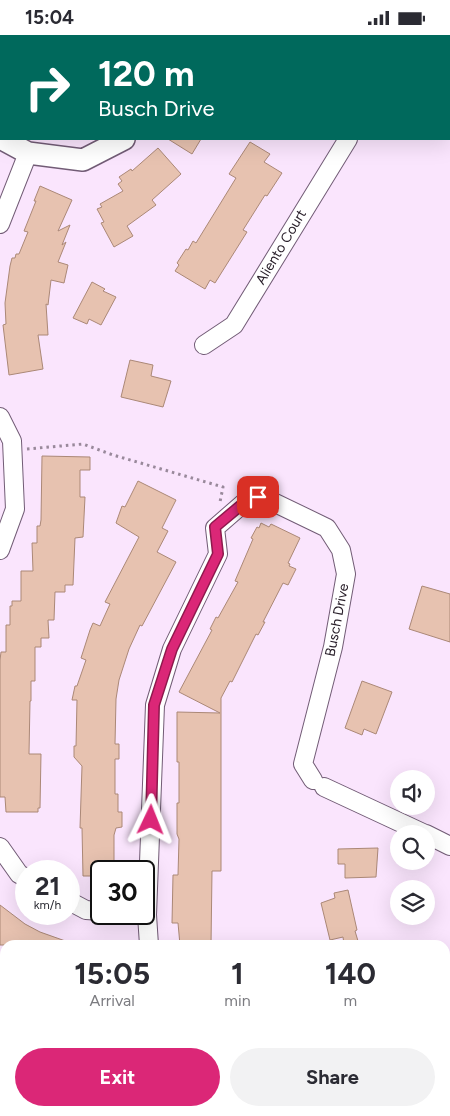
<!DOCTYPE html>
<html lang="en">
<head>
<meta charset="utf-8">
<style>
  body { margin:0; font-family:Figtree,sans-serif; background:#f2f2f3; color:#2b2b33; height:100vh; display:flex; flex-direction:column; font-size:19px; white-space:nowrap }
  * { box-sizing:border-box; margin:0 }
  p { font-size:16px; color:#7c7c81 }
  .icon { flex:none; width:28px; height:28px; fill:none; stroke:currentColor; stroke-width:2; stroke-linecap:round; stroke-linejoin:round }
  .map { position:relative; flex:1; overflow:hidden }
  .panel { position:absolute; left:0px; top:905px; width:450px; height:176px; display:flex; flex-direction:column; background:#fff; border-radius:15px 15px 0 0; box-shadow:0 5px 20px #0002 }
  .panel>* { flex:none }
  .top-card { position:absolute; left:0px; top:0px; width:450px; height:105px; box-shadow:0 5px 20px #0002; background:#00695c; color:#fff; overflow:hidden }
  .fabs { position:absolute; left:390px; top:735px; display:grid; gap:10px }
  .fabs a { display:grid; place-items:center; width:45px; height:45px; border-radius:50%; background:#fff; box-shadow:0 5px 20px #0002; font-size:25px }
  .speed { position:absolute; left:15px; top:825px; display:flex; gap:10px; font-size:25px; font-weight:700; text-align:center }
  .speed>* { display:grid; place-content:center; width:65px; height:65px; border-radius:50%; background:#fff; box-shadow:0 5px 20px #0002; line-height:1 }
  .speed small { font-size:12px; font-weight:400 }
  .speed .limit { border:2px solid #111; border-radius:8px; background:#fff; color:#111 }
  .pin { position:absolute; display:grid; place-items:center; width:42px; height:42px; color:#fff; margin:-21px; border-radius:10px; box-shadow:0 2px 8px #0006 }
  .me { position:absolute; width:55px; margin:-28px; rotate:2deg; stroke-linejoin:round; filter:drop-shadow(0 0 4px #0008) }
  .turn { display:flex; align-items:center; gap:18px; height:105px; padding:0 15px; font-size:22px }
  .turn .icon { width:65px; height:65px; stroke-width:2.5 }
  .turn b { display:block; font-size:35px; line-height:42px }
  .eta { display:flex; justify-content:space-evenly; align-items:center; height:85px; text-align:center }
  .eta b { font-size:30px; font-weight:700; line-height:35px }
  .button { display:flex; gap:10px; margin-top:auto; padding:10px 15px }
  .button a { flex:1; height:58px; border-radius:30px; background:#db2777; color:#fff; font-size:20px; font-weight:700; line-height:58px; text-align:center }
  .button a+a { background:#f2f2f3; color:#2b2b33 }
  .status { display:flex; justify-content:space-between; align-items:center; height:35px; padding:0 25px; background:#fff; direction:ltr }
  .status svg { height:14px; fill:currentColor }
  .map>svg:first-child { display:block }
  .building { fill:#e7c2b0; stroke:#ab8877 }
  .lines { fill:none; stroke-linecap:round; stroke-linejoin:round }
  .minor-casing { stroke:#725c76; stroke-width:20 }
  .tertiary-casing { stroke:#725c76; stroke-width:24 }
  .secondary-casing { stroke:#725c76; stroke-width:28 }
  .path { stroke:#99899b; stroke-width:3; stroke-dasharray:2.5 4; stroke-linecap:butt }
  .minor { stroke:#fff; stroke-width:18 }
  .tertiary { stroke:#fff; stroke-width:21 }
  .secondary { stroke:#fff; stroke-width:25 }
  .route-casing { stroke:#8e194d; stroke-width:12 }
  .route { stroke:#db2777; stroke-width:9 }
  .labels { text-anchor:middle; dominant-baseline:central; stroke-width:4; stroke-linejoin:round; paint-order:stroke }
  .street-label { font-size:14px; fill:#2a202b; stroke:#fff }
</style>
</head>
<body>
<div class="status"><b>15:04</b><svg viewBox="0 0 49 12"><path d="M0 12V9h3v3zM5 12V6h3v6zM10 12V3h3v9zM15 12V0h3v12zM26 1h20v11H26zM47 4h2v5h-2z"/></svg></div>
<div class="map">
<svg width="450" height="1081" viewBox="0 0 450 1081">
  <rect width="100%" height="100%" fill="#fae5fd"/>
  <path class="building" d="M168,104H201L192,119Z
    M250,107L270,119L264,127L282,138L267,161L265,160L243,195L247,197L215,248L210,245L205,254L175,236L179,230L177,228L186,214L188,215L193,206L196,208L236,143L229,139Z
    M158,113L181,139L152,165L156,170L127,191L133,201L114,212L101,188L104,187L97,174L102,172L100,169L123,156L118,149L122,146L119,142L131,134L132,136Z
    M40,151L72,165L58,196L70,190L62,210L66,207L58,227L68,230L64,248L51,245L48,270L46,269L48,300H38L43,334L9,340L3,290L6,289L5,268L10,231L12,223H15L16,219H19L28,197L24,196L36,166H34Z
    M92,247L105,254L103,256L116,262L101,290L89,284L87,289L73,283Z
    M130,325L153,330L151,341L171,346L163,372L121,362Z
    M42,421L90,422V435H80V462H85L83,502L75,503L73,550H65V557H55L54,585H48L49,603H41V612H35V646H31V666H30L29,719H41L40,773H38V777H6L5,762H0V625L1,617H6V590H10V571H12V566H21V536H33L32,508H37V491H40L41,485Z
    M138,446L176,465L162,493L168,496L157,517L176,527L142,591L140,590L129,614L119,645L116,664L115,709H119V724H115V759H118V777H122V792L116,793L114,800V836H101V841H83L82,793H80L82,731L74,722V711H76L77,665H72L75,651H77L86,625L81,623L90,595L93,588L100,591L110,569L105,567L139,502L116,488L122,471L125,472Z
    M261,488L269,492L271,489L300,503L288,528L290,529L289,531L296,534L288,550L283,548L263,587H265L258,600L256,599L232,647L230,646L221,663V836H212L211,910H180L178,888H172L173,840H178L179,804L177,799V768H179V727H177V677L220,678L179,657L212,595L210,594L216,582L218,583L238,547L235,546L253,504L251,503L257,492L259,493Z
    M422,551L450,559V607L409,594Z
    M362,646L392,657L376,699L364,694L362,700L345,693Z
    M378,813L376,842L345,843V829H338V814Z
    M348,855L357,895L355,896L358,906L344,909L343,902L330,905L321,868L335,863L334,858Z
    M0,870L25,889L40,897L71,908V910H0Z"/>
  <g class="lines">
    <g class="minor-casing">
      <path id="minor" d="M410,1L411,0
        M0,189L28,118
        M204,310L234,290L348,104
        M0,382L12,406L15,474L0,515
        M324,752L425,799
        M426,799L450,811
        M0,812L19,839L26,843
        M69,866L86,875L101,876
        M131,879L147,880
        M149,910L147,880L155,670L172,614L218,519L215,493L246,466L258,462L269,465L327,493L341,515L346,539L333,612L303,729L313,745
        M193,1076L197,1081"/>
    </g>
    <g class="tertiary-casing">
      <path id="tertiary" d="M192,1V0
        M2,104L28,118L83,125L124,104"/>
    </g>
    <g class="secondary-casing">
      <path id="secondary" d="M445,1042L450,1036
        M427,1081L428,1076"/>
    </g>
    <path class="path" d="M141,0V1
      M27,414L83,409L113,420L223,452L220,467
      M0,991L5,1000
      M33,1076L36,1081"/>
    <use href="#minor" class="minor"/>
    <use href="#tertiary" class="tertiary"/>
    <use href="#secondary" class="secondary"/>
  </g>
  <g class="lines">
    <g class="route-casing">
      <path id="route" d="M151,785L154,670L172,614L218,519L215,492L246,466L258,462"/>
    </g>
    <use href="#route" class="route"/>
  </g>
  <g class="labels">
    <g class="street-label">
      <text transform="translate(281 212) rotate(-59)">Aliento Court</text>
      <text transform="translate(337 585) rotate(-79)">Busch Drive</text>
    </g>
  </g>
</svg>
<div class="fabs">
<a><svg class="icon" aria-label="sound" viewBox="0 0 24 24"><path d="M4 9h4l5-4v14l-5-4H4zM17 9q2 3 0 6"/></svg></a>
<a><svg class="icon" aria-label="search" viewBox="0 0 24 24"><circle cx="10" cy="10" r="6"/><path d="M15 15l6 6"/></svg></a>
<a><svg class="icon" aria-label="layers" viewBox="0 0 24 24"><path d="M12 4l9 5-9 5-9-5zM3 14l9 5 9-5"/></svg></a>
</div>
<div class="speed"><div>21<small>km/h</small></div><div class="limit">30</div></div>
<div class="pin" style="left:258px;top:462px;background:#d93025"><svg class="icon" aria-label="arrive" viewBox="0 0 24 24"><path d="M6 21V4h12l-3 4 3 4H6"/></svg></div>
<svg class="me" style="left:151px;top:785px" viewBox="-20 -20 40 40"><path d="M0-17L14 15 0 8-14 15z" fill="#db2777" stroke="#fff" stroke-width="4"/></svg>
<div class="top-card">
<div class="turn"><svg class="icon" aria-label="right" viewBox="0 0 24 24"><path d="M7 20v-9h11M14 6l5 5-5 5"/></svg><div><b>120 m</b>Busch Drive</div></div>
</div>
<section class="panel">
<div class="eta">
<div><b>15:05</b><p>Arrival</p></div>
<div><b>1</b><p>min</p></div>
<div><b>140</b><p>m</p></div>
</div>
<div class="button"><a>Exit</a><a>Share</a></div>
</section>
</div>
</body>
</html>
